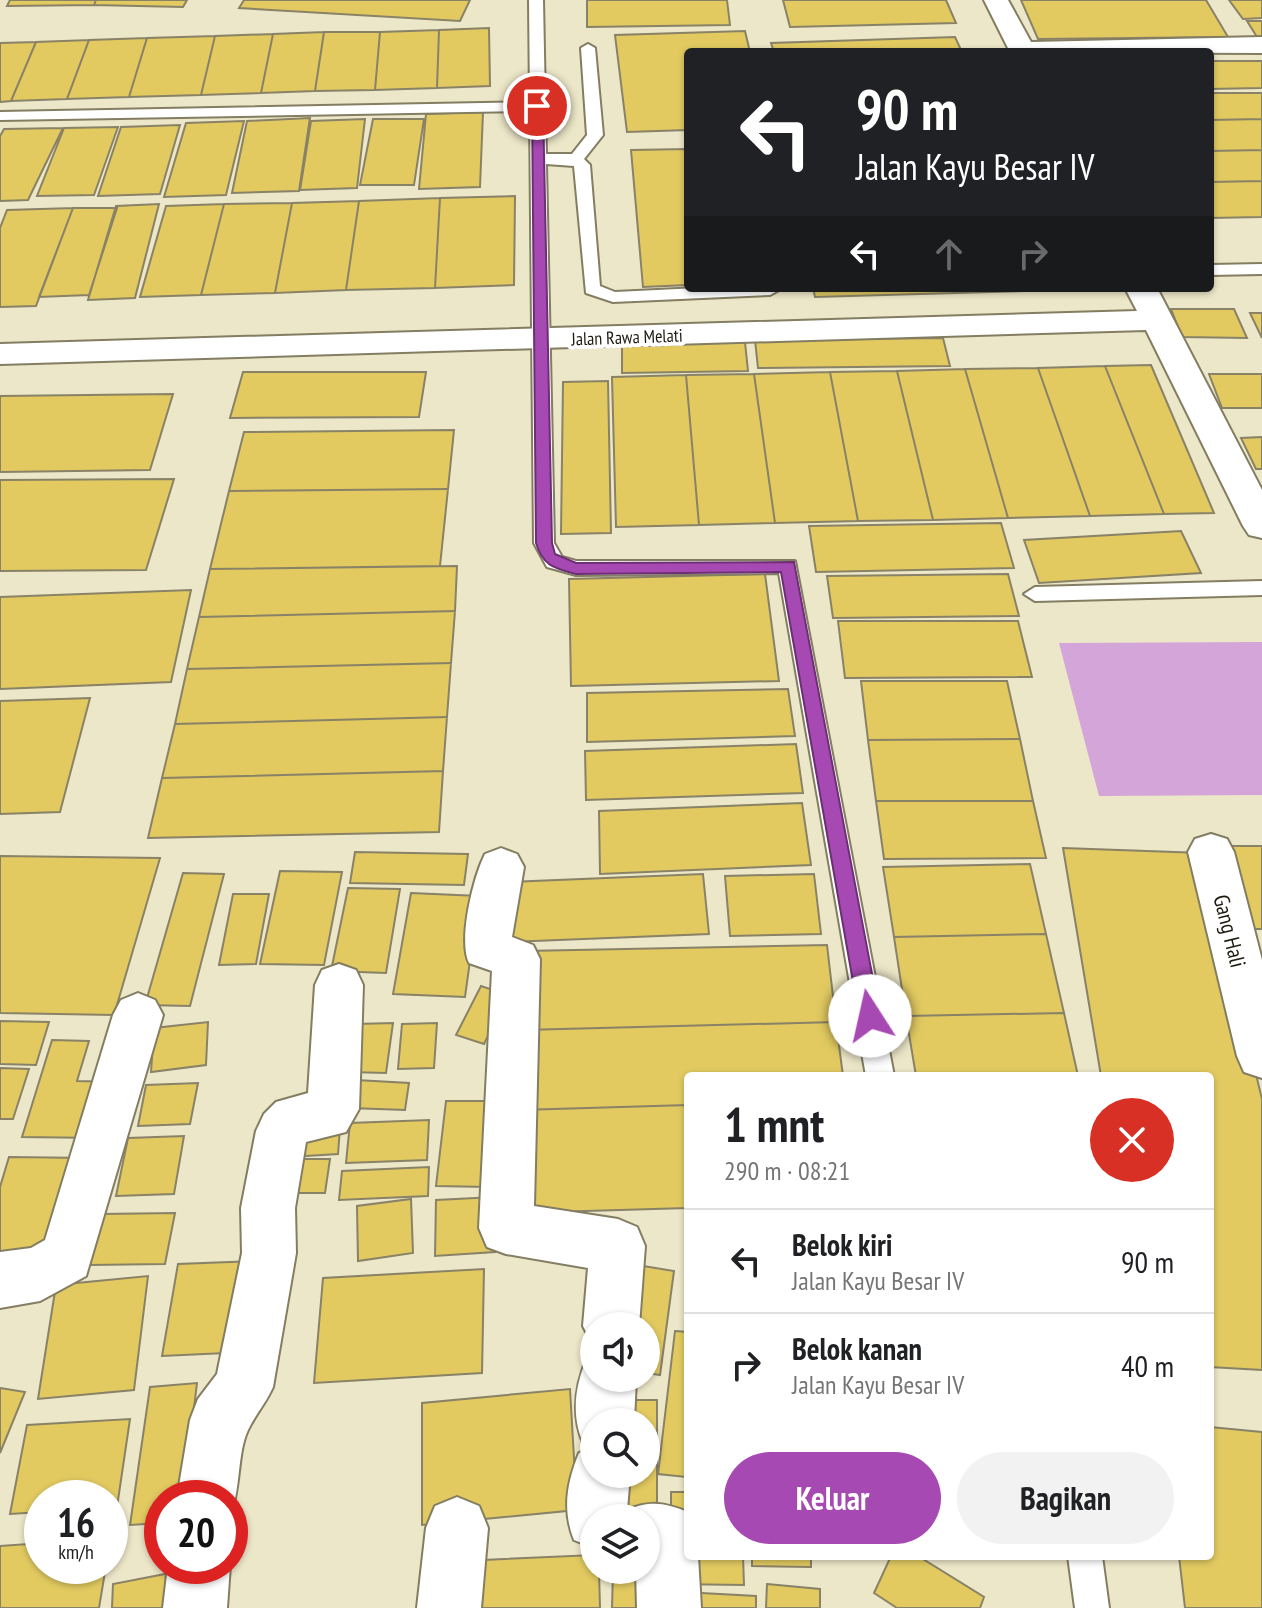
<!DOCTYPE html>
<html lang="id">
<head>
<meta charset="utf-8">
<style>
  body { margin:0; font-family:"PT Sans Narrow",sans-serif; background:#f2f2f2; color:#202124; height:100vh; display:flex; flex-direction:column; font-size:30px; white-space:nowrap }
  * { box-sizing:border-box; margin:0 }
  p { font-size:26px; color:#757577 }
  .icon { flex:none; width:44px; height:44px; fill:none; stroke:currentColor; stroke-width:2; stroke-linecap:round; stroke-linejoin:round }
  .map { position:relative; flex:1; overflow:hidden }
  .side { position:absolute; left:684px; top:1072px; width:530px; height:488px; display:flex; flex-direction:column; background:#fff; border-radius:8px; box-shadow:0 2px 6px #0004 }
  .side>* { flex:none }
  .hud { position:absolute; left:684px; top:48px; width:530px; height:244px; border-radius:8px; box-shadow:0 2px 6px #0004; background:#202124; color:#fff; overflow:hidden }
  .buttons { position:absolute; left:580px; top:1312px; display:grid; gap:16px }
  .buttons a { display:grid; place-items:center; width:80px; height:80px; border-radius:50%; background:#fff; box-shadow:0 2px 6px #0004; font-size:40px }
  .speed { position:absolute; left:24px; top:1480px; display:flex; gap:16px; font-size:40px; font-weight:700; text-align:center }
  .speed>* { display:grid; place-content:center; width:104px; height:104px; border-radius:50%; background:#fff; box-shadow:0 2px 6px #0004; line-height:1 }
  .speed small { font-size:20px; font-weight:400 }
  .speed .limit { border:12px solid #d22; background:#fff; color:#111 }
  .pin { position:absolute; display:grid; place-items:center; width:68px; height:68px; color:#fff; margin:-34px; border:4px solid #fff; border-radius:50%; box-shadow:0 2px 8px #0007 }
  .me { position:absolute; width:88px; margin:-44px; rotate:350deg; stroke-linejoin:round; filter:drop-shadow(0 0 6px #0008) }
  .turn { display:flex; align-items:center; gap:28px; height:168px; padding:0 40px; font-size:36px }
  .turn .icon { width:104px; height:104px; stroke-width:2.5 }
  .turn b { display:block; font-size:56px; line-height:68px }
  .lanes { display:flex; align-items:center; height:76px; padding:0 40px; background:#0003; justify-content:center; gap:40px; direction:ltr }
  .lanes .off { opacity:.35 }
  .round { display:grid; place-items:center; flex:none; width:84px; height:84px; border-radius:42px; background:#f2f2f2 }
  .headline { display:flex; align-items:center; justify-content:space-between; height:136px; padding:0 40px }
  h1 { font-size:48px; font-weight:600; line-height:60px }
  .primary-button { display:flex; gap:16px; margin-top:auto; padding:16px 40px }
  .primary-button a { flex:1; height:92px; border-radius:48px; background:#a749b2; color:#fff; font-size:32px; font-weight:600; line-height:92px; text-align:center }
  .primary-button a+a { background:#f2f2f2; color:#202124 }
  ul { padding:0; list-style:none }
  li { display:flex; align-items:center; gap:24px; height:104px; padding:0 40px; border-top:2px solid #e0e0e0 }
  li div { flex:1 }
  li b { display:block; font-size:30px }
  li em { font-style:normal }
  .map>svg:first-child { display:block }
  .green { fill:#d4a5d9 }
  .building { fill:#e2ca61; stroke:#898267; stroke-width:2 }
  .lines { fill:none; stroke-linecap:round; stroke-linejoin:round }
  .lane-casing { stroke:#837d62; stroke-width:4 }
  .street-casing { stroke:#837d62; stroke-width:4 }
  .lane { fill:#fff; fill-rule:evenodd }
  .street { fill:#fff; fill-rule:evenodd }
  .route { fill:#a749b2; stroke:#6d2f74; stroke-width:2 }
  .labels { text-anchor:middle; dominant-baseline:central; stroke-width:8; stroke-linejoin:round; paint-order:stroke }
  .far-street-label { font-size:18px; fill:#1d1b10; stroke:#fff }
  .street-label { font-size:22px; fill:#1d1b10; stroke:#fff }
</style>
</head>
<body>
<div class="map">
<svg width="1262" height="1608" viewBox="0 0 1262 1608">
  <rect width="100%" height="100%" fill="#ede7c9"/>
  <path class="green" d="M1262,642V795L1099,796L1059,643Z"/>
  <path class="building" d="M10,0H96L94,5L7,6Z
    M96,0H187L183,7L94,5Z
    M244,0H470L460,21L239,8Z
    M587,0H727L730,25L587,27Z
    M783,0H946L956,23L790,27Z
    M1021,0H1206L1228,37L1038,39Z
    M1229,0H1262V18L1243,19Z
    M1247,21H1262V37H1257Z
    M489,28L490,86L437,88L439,30Z
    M439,30L437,88L375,90L380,32Z
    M745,31L750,52H688V130L627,132L615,35Z
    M324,32L315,91L261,93L273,34Z
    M324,32H380L375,90L315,91Z
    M273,34L261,93L201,95L215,36Z
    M215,36L201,95L129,97L147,38Z
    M955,37L962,52H774L771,43Z
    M147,38L129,97L67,99L89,40Z
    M89,40L67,99L11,101L36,42Z
    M36,42L11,101L0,102V43Z
    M1210,61H1262V88L1210,89Z
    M1210,93H1262V119L1210,120Z
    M483,112L480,187L419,189L426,114Z
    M310,118L299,191L232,193L247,121Z
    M365,119L357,188L300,190L311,121Z
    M373,119H424L414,185H360Z
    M1262,119V150L1210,151V120Z
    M244,121L226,195L164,197L186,123Z
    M180,125L160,194L98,196L121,127Z
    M118,127L94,195L37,196L64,128Z
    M63,128L28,200L0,201V136L4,129Z
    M688,149V285L643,287L631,150Z
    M1262,150V181L1210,182V151Z
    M1262,181V217L1210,218V182Z
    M515,196L514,285L435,288L440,198Z
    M440,198L435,288L346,290L359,201Z
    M359,201L346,290L275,293L292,203Z
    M292,203L275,293L201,295L224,204Z
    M159,204L135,298L88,300L116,206Z
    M224,204L201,295L140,297L166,206Z
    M73,208H117L89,295L39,297Z
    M73,208L36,306L0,307V228L7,210Z
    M813,288H1057L1058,290L815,297Z
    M1171,309H1234L1247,338L1182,337Z
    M1250,313H1262V338Z
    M943,338L950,366L758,368L755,340Z
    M745,342L748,371L622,373V345Z
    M1151,365L1214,513L1164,514L1105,366Z
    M1105,366L1164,514L1090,516L1038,368Z
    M1038,368L1090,516L1008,518L965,369Z
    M965,369L1008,518L933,520L897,371Z
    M897,371L933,520L858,521L830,372Z
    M243,372H426L419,417L230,418Z
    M830,372L858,521L775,523L754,374Z
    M754,374L775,523L699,525L686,375Z
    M1209,374H1262V408H1222Z
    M686,375L699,525L616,527L612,377Z
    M608,381L611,533L561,534L563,382Z
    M173,394L150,470L0,472V396Z
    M454,430L448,489L229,491L244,432Z
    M1262,437V469H1256L1241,438Z
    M174,479L146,570L0,571V480Z
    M448,489L440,566L210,569L229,491Z
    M1001,523L1014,568L816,572L809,526Z
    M1181,531L1201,573L1039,583L1024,540Z
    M457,566L455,611L199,617L210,569Z
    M765,574L779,681L571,686L569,579Z
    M1008,574L1019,616L833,618L827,576Z
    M191,590L171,682L0,689V597Z
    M455,611L451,663L187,669L199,617Z
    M838,621H1018L1032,677L845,678Z
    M451,663L447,717L175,724L187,669Z
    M861,681H1007L1020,739L868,740Z
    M788,689L795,736L587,742V693Z
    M90,698L60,812L0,814V701Z
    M447,717L443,771L162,778L175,724Z
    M1020,739L1033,801H876L868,740Z
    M796,744L803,793L586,800L585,751Z
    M443,771L439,832L148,838L162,778Z
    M876,801H1033L1046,858L884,859Z
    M802,803L811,865L600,874L599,811Z
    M1227,846H1262V929H1251Z
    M1063,848L1202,853L1262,1099V1370L1210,1367V1076H1101Z
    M355,852L468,854L464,885L350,883Z
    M0,856L160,858L114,1015L0,1013Z
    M1030,864L1046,934L894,937L883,867Z
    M280,871L342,872L324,965L260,964Z
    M183,873L224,874L190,1006L145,1005Z
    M703,874L709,934L509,942V882Z
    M814,874L821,934L730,936L725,876Z
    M348,888L400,889L386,973L331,971Z
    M411,893L479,896L465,997L393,994Z
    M233,894H269L256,964L219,965Z
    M1046,934L1064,1013L906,1016L894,937Z
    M827,945L836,1022L523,1030L525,951Z
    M481,986L508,995L484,1044L456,1035Z
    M1064,1013L1078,1076H916L906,1016Z
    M0,1021L49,1022L36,1065L0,1064Z
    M208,1022L206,1065L151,1072L154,1028Z
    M836,1022L843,1076H688V1105L520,1110L523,1030Z
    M393,1023L386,1073L348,1072L355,1024Z
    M437,1023L434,1068L398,1069L402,1024Z
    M52,1040L89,1041L77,1081L114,1082L99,1138L22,1137Z
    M0,1068L29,1069L13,1119H0Z
    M356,1080L409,1083L405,1110L350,1108Z
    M198,1083L190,1124L138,1126L146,1085Z
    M446,1101H495L488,1187L436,1186Z
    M688,1105V1208L517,1213L520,1110Z
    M429,1120L427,1160L346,1163L350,1123Z
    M340,1128L338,1154L290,1157L293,1130Z
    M184,1136L174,1194L116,1196L128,1138Z
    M9,1157L89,1158L63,1251H0V1187Z
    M285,1159H330L325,1193H279Z
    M429,1167L428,1196L339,1200L342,1171Z
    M495,1197V1252L435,1256L436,1200Z
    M411,1199L413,1253L358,1261L357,1206Z
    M175,1213L165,1264L90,1265L101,1214Z
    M259,1261L247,1352L162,1356L178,1264Z
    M625,1263L674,1271L660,1375L646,1373V1326H615Z
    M484,1269L482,1373L314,1383L323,1278Z
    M148,1276L134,1390L38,1399L56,1285Z
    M675,1331L688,1332L686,1477L658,1474Z
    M197,1383L183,1498H162V1523L130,1525L150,1387Z
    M0,1388L25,1392L0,1453Z
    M570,1389L577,1510L422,1525V1403Z
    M606,1400H657V1514L605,1515V1474H646V1422H606Z
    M130,1419L117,1507L110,1508V1498H42V1512L10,1514L27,1425Z
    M1210,1427L1262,1432V1608H1185L1179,1556H1210Z
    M671,1492H688V1556H743L744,1585L671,1584Z
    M42,1543V1566H106L99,1608H0V1546Z
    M646,1551L661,1608H612L613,1570H646Z
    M594,1555V1570H599L600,1608H482L483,1560Z
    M752,1556H811V1567L752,1566Z
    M891,1556H918L984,1597L980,1608H897L874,1593Z
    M170,1573V1608H112L113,1584Z
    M767,1584L820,1589V1608H766Z
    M683,1592L756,1596V1608H683Z"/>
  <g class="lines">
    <g class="lane-casing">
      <path id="lane" d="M529,0H543L546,154H572L587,135L581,48L588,44L595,48L603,135L584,159L590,165L600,286L615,292L699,288L779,290L770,295L613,302L586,293L574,166L546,164L554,543L562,557L576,561H795L894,1076H866L779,573L576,575L547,567L534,543L530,111L0,120V112L530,102Z
        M1262,264V274L1210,275V265Z
        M1262,581V595L1035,601L1024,594L1035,587Z
        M1068,1556H1102L1109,1608H1075Z"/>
    </g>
    <g class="street-casing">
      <path id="street" d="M984,0H1008L1031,42L1262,37V53L1010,52Z
        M1125,288H1157L1262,490V538L1249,535L1243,526L1146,330L0,364V344L1137,311Z
        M1211,834L1227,839L1234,852L1262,960V1078L1244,1072L1237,1056L1188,852L1195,839Z
        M501,848L517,854L524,867L512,937L533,945L540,959L534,1206L618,1219L637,1227L645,1246L639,1326H594V1347L583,1326L588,1268L506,1254L487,1247L479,1228L492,971L469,963C458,940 473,878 485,854Z
        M339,964L356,970L363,985L359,1109L346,1132L306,1142L295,1208L296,1253L273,1387C266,1403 255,1415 248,1430C237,1453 241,1489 230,1516V1498H177L190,1420L198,1399L217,1374L242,1253L241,1208L256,1131L264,1114L276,1102L308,1093L315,985L322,970Z
        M138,993L155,1000L163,1015L86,1276L40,1301L0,1308V1252L31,1248L45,1240L113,1015L121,1000Z
        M594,1354V1378H636L634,1422H594V1474H630L627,1510C651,1500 665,1503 688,1512V1556H698L701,1608H637L636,1570H646V1518H594V1548L574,1540C562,1510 567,1482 579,1453L593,1447L583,1443C571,1414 575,1386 587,1358Z
        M457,1497L479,1506L488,1528L481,1608H417L426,1528L435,1506Z
        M168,1566L230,1565L227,1608H163Z"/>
    </g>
    <use href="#lane" class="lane"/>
    <use href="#street" class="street"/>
  </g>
  <path class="route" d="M537,102L543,106L552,543L555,554L576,563L794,562L880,1016L877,1022H862L859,1016L781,572L576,574C554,568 543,566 536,543L532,106Z"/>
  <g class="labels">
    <g class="far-street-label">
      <text transform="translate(627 337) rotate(-2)">Jalan Rawa Melati</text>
    </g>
    <g class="street-label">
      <text transform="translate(1230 931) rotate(76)">Gang Hali</text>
    </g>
  </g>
</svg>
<div class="buttons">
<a><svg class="icon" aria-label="sound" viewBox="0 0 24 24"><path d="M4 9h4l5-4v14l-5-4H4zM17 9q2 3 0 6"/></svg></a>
<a><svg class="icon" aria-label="search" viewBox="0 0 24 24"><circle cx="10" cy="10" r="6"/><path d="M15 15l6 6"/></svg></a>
<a><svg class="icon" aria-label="layers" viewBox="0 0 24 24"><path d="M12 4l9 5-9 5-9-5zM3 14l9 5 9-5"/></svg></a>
</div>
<div class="speed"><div>16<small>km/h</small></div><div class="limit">20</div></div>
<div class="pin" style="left:537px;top:106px;background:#d93025"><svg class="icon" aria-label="arrive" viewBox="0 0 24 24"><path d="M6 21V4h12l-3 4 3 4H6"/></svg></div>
<svg class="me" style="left:870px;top:1016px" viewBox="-20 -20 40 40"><circle r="19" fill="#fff"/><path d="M0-13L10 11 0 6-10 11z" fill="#a749b2"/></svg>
<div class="hud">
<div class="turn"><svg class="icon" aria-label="left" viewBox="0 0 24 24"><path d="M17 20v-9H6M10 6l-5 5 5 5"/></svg><div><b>90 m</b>Jalan Kayu Besar IV</div></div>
<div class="lanes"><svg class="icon" aria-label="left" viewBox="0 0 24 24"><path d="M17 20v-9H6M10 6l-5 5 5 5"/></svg><svg class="icon off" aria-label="ahead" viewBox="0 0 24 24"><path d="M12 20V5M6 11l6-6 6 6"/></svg><svg class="icon off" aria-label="right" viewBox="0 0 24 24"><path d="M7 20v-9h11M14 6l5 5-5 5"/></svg></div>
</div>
<section class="side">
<div class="headline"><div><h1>1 mnt</h1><p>290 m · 08:21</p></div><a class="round" style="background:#d93025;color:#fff"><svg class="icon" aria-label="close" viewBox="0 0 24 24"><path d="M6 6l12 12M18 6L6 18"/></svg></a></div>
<ul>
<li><svg class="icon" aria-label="left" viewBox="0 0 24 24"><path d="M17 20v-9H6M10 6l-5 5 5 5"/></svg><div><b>Belok kiri</b><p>Jalan Kayu Besar IV</p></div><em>90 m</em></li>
<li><svg class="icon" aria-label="right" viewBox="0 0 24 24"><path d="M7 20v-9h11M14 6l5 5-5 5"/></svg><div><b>Belok kanan</b><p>Jalan Kayu Besar IV</p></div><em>40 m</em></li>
</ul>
<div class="primary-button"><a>Keluar</a><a>Bagikan</a></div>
</section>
</div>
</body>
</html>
